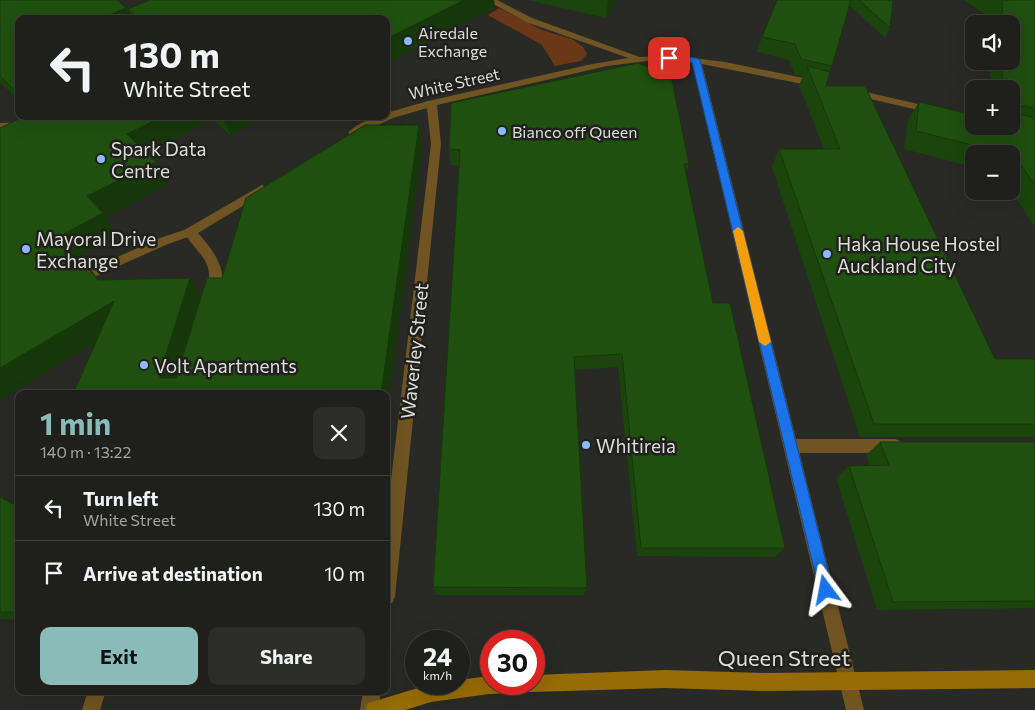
<!DOCTYPE html>
<html lang="en">
<head>
<meta charset="utf-8">
<style>
  body { margin:0; font-family:Commissioner,sans-serif; background:#2c2d29; color:#f1f3f6; height:100vh; display:flex; flex-direction:column; font-size:19px; white-space:nowrap }
  * { box-sizing:border-box; margin:0 }
  p { font-size:16px; color:#a1a3a3 }
  .icon { flex:none; width:28px; height:28px; fill:none; stroke:currentColor; stroke-width:2; stroke-linecap:round; stroke-linejoin:round }
  .map { position:relative; flex:1; overflow:hidden }
  .drawer { position:absolute; left:15px; top:390px; width:375px; height:305px; display:flex; flex-direction:column; background:#1f201c; border-radius:10px; box-shadow:0 5px 20px #0002,0 0 0 1px #3c3e3b }
  .drawer>* { flex:none }
  .banner { position:absolute; left:15px; top:15px; width:375px; height:105px; border-radius:10px; box-shadow:0 5px 20px #0002,0 0 0 1px #3c3e3b; background:#1f201c; color:#f1f3f6; overflow:hidden }
  .tools { position:absolute; left:965px; top:15px; display:grid; gap:10px }
  .tools a { display:grid; place-items:center; width:55px; height:55px; border-radius:10px; background:#1f201c; box-shadow:0 5px 20px #0002,0 0 0 1px #3c3e3b; font-size:25px }
  .speed { position:absolute; left:405px; top:630px; display:flex; gap:10px; font-size:25px; font-weight:700; text-align:center }
  .speed>* { display:grid; place-content:center; width:65px; height:65px; border-radius:50%; background:#1f201c; box-shadow:0 5px 20px #0002,0 0 0 1px #3c3e3b; line-height:1 }
  .speed small { font-size:12px; font-weight:400 }
  .speed .limit { border:8px solid #d22; background:#fff; color:#111 }
  .pin { position:absolute; display:grid; place-items:center; width:42px; height:42px; color:#fff; margin:-21px; border-radius:10px; box-shadow:0 2px 8px #0006 }
  .me { position:absolute; width:55px; margin:-28px; rotate:347deg; stroke-linejoin:round; filter:drop-shadow(0 0 4px #0008) }
  .turn { display:flex; align-items:center; gap:18px; height:105px; padding:0 25px; font-size:22px }
  .turn .icon { width:65px; height:65px; stroke-width:2.5 }
  .turn b { display:block; font-size:35px; line-height:42px }
  .round { display:grid; place-items:center; flex:none; width:52px; height:52px; border-radius:10px; background:#2c2d29 }
  .overview { display:flex; align-items:center; justify-content:space-between; height:85px; padding:0 25px }
  h1 { font-size:30px; font-weight:700; line-height:38px; color:#8bbbb9 }
  .button { display:flex; gap:10px; margin-top:auto; padding:10px 25px }
  .button a { flex:1; height:58px; border-radius:10px; background:#8bbbb9; color:#111; font-size:20px; font-weight:700; line-height:58px; text-align:center }
  .button a+a { background:#2c2d29; color:#f1f3f6 }
  ul { padding:0; list-style:none }
  li { display:flex; align-items:center; gap:15px; height:65px; padding:0 25px; border-top:1px solid #3c3e3b }
  li div { flex:1 }
  li b { display:block; font-size:19px }
  li em { font-style:normal }
  .map>svg:first-child { display:block }
  .green { fill:#6a3816 }
  .lines { fill:none; stroke-linecap:round; stroke-linejoin:round }
  .service { fill:#705523; fill-rule:evenodd }
  .minor { fill:#705523; fill-rule:evenodd }
  .secondary { fill:#976c06; fill-rule:evenodd }
  .wall { fill:#1b450d }
  .shaded-wall { fill:#16380a }
  .building { fill:#1f500f; stroke:#16380a }
  .route { fill:#1a73e8; stroke:#114b97 }
  .slow { fill:#f59e0b }
  .poi-dot { fill:#8bbafc; stroke:#20201c; stroke-width:2 }
  .labels { text-anchor:middle; dominant-baseline:central; stroke-width:5; stroke-linejoin:round; paint-order:stroke }
  .far-poi-label { font-size:16px; fill:#dddedb; stroke:#20201c; text-anchor:start }
  .far-street-label { font-size:16px; fill:#dddedb; stroke:#20201c }
  .poi-label { font-size:19px; fill:#dddedb; stroke:#20201c; text-anchor:start }
  .street-label { font-size:19px; fill:#dddedb; stroke:#20201c }
  .near-street-label { font-size:22px; fill:#dddedb; stroke:#20201c }
</style>
</head>
<body>
<div class="map">
<svg width="1035" height="710" viewBox="0 0 1035 710">
  <rect width="100%" height="100%" fill="#292a26"/>
  <path class="green" d="M499,8L542,30L572,39L583,47L587,54L581,61L555,66L542,45L488,15Z"/>
  <g class="lines">
    <path class="service" d="M486,0H497L532,18L645,59L643,61H637L526,22Z
      M190,228L196,232L194,235L168,244L94,277H86L84,274L86,271L160,238Z
      M791,439H895L900,441L903,446L900,451L895,453H791L786,451L783,446L786,441Z"/>
    <path class="minor" d="M668,55L725,62L818,81L823,84L818,87L702,64L864,710H846L692,63L648,61L607,66L437,105L441,144L395,597L392,603L386,605V522L431,144L427,108L393,118L357,135L353,136L348,133C356,124 374,116 386,116V113L428,101L587,65L628,58Z
      M853,89L935,108L940,111L935,114L849,94L848,92Z
      M38,116H53L25,128L0,129V123L24,122Z
      M262,185L268,189L266,192L198,233C214,251 231,273 218,299H208L207,295C215,258 200,259 184,232L186,229Z
      M88,691H106L100,710H82Z
      M363,691H381L378,710H360Z"/>
    <path class="secondary" d="M665,670L764,673L1035,670V688L764,691L665,688L532,692L489,694L431,702L405,710H366L368,703L375,701L431,684H459V680L489,676H491V684H534V675Z"/>
  </g>
  <path class="wall" d="M0,0L19,19V101L0,82Z
    M150,0H494L495,7L386,64V19H133L128,9Z
    M528,0H617L606,18Z
    M777,0H893L890,28L885,38L849,5L832,66L829,71L826,86L995,359H1035V437H860L772,167L779,149H824L799,85L803,76L795,75L789,60L757,52L762,37Z
    M964,0H1035V227L1011,190V154H974V167L904,149L908,120L919,102L1011,126V89H990V61H1011V24H991V18Z
    M25,116H268L231,136L213,120L147,153L156,162L169,183L106,217L118,234L80,256L99,280L201,296L222,278L419,125L422,147L386,421V394L96,342L0,400Z
    M449,149L689,164L686,173L713,303L785,548L775,557L637,556L618,367L574,370L587,588L584,595H436L433,587L459,166L451,165Z
    M880,442H1035V608L877,610L836,478L849,466H870L866,455Z
    M0,494L7,500L19,507V620L0,619Z"/>
  <path class="shaded-wall" d="M464,0H494L495,7L386,64V39Z
    M608,0H617L606,18Z
    M126,8L132,19H100Z
    M164,116H212L213,120L141,156L127,134Z
    M222,116H268L231,136Z
    M419,125L422,147L386,421V394H381Z
    M156,162L169,183L106,217L118,234L80,256L115,301L66,257L64,252L62,235L87,196Z
    M190,278L203,299L175,393L159,376Z
    M114,301L130,321L0,400V368Z
    M0,494L7,500L19,507L0,497Z"/>
  <path class="building" d="M0,0H117L126,8L100,19H19V93H17L0,76Z
    M150,0H464L386,39V19H139L128,9Z
    M777,0H851L832,66L801,59L795,44L762,37Z
    M859,0H893L890,28Z
    M1002,0H1035V108L1025,106L1011,107V89H1002V61H1011V24H1003Z
    M638,63L671,76L689,164H684L713,303H730L785,548H641L622,354L574,357L587,588L433,587L460,150L449,149L451,103Z
    M807,66L830,72L826,86H865L995,359H1035V424H874L779,149H840Z
    M919,102L974,115V126H1011V112L1035,118V185L1015,156L1011,155V154H1008L916,131Z
    M25,116H164L127,134L156,162L87,196L103,213L62,235L71,247L64,252L66,257H79L98,280L190,278L159,376L161,378H176L207,278H222L246,198L365,125H419L381,394H73L114,301L0,368V128Z
    M880,442H1035V601L893,602L849,466L889,465Z
    M0,497L19,507L18,612H0Z"/>
  <path class="route" d="M669,56L696,58L700,60L833,590L831,595L826,597L821,595L819,590L692,62L666,60V57Z"/>
  <path class="slow" d="M738,227L743,231L771,342L765,346L759,342L733,231Z"/>
  <g class="poi-dot">
    <circle cx="408" cy="41" r="5"/>
    <circle cx="502" cy="131" r="5"/>
    <circle cx="101" cy="159" r="5"/>
    <circle cx="26" cy="249" r="5"/>
    <circle cx="827" cy="254" r="5"/>
    <circle cx="144" cy="365" r="5"/>
    <circle cx="586" cy="445" r="5"/>
  </g>
  <g class="labels">
    <g class="far-poi-label">
      <text x="418" y="32">Airedale<tspan x="418" dy="18">Exchange</tspan></text>
      <text x="512" y="131">Bianco off Queen</text>
    </g>
    <g class="far-street-label">
      <text transform="translate(454 83) rotate(-13)">White Street</text>
    </g>
    <g class="poi-label">
      <text x="111" y="148">Spark Data<tspan x="111" dy="22">Centre</tspan></text>
      <text x="36" y="238">Mayoral Drive<tspan x="36" dy="22">Exchange</tspan></text>
      <text x="837" y="243">Haka House Hostel<tspan x="837" dy="22">Auckland City</tspan></text>
      <text x="154" y="365">Volt Apartments</text>
      <text x="596" y="445">Whitireia</text>
    </g>
    <g class="street-label">
      <text transform="translate(414 351) rotate(-84)">Waverley Street</text>
    </g>
    <g class="near-street-label">
      <text x="784" y="657">Queen Street</text>
    </g>
  </g>
</svg>
<div class="tools">
<a><svg class="icon" aria-label="sound" viewBox="0 0 24 24"><path d="M4 9h4l5-4v14l-5-4H4zM17 9q2 3 0 6"/></svg></a>
<a>+</a>
<a>−</a>
</div>
<div class="speed"><div>24<small>km/h</small></div><div class="limit">30</div></div>
<div class="pin" style="left:669px;top:58px;background:#d93025"><svg class="icon" aria-label="arrive" viewBox="0 0 24 24"><path d="M6 21V4h12l-3 4 3 4H6"/></svg></div>
<svg class="me" style="left:826px;top:590px" viewBox="-20 -20 40 40"><path d="M0-17L14 15 0 8-14 15z" fill="#1a73e8" stroke="#fff" stroke-width="4"/></svg>
<div class="banner">
<div class="turn"><svg class="icon" aria-label="left" viewBox="0 0 24 24"><path d="M17 20v-9H6M10 6l-5 5 5 5"/></svg><div><b>130 m</b>White Street</div></div>
</div>
<section class="drawer">
<div class="overview"><div><h1>1 min</h1><p>140 m · 13:22</p></div><a class="round"><svg class="icon" aria-label="close" viewBox="0 0 24 24"><path d="M6 6l12 12M18 6L6 18"/></svg></a></div>
<ul>
<li><svg class="icon" aria-label="left" viewBox="0 0 24 24"><path d="M17 20v-9H6M10 6l-5 5 5 5"/></svg><div><b>Turn left</b><p>White Street</p></div><em>130 m</em></li>
<li><svg class="icon" aria-label="arrive" viewBox="0 0 24 24"><path d="M6 21V4h12l-3 4 3 4H6"/></svg><div><b>Arrive at destination</b></div><em>10 m</em></li>
</ul>
<div class="button"><a>Exit</a><a>Share</a></div>
</section>
</div>
</body>
</html>
